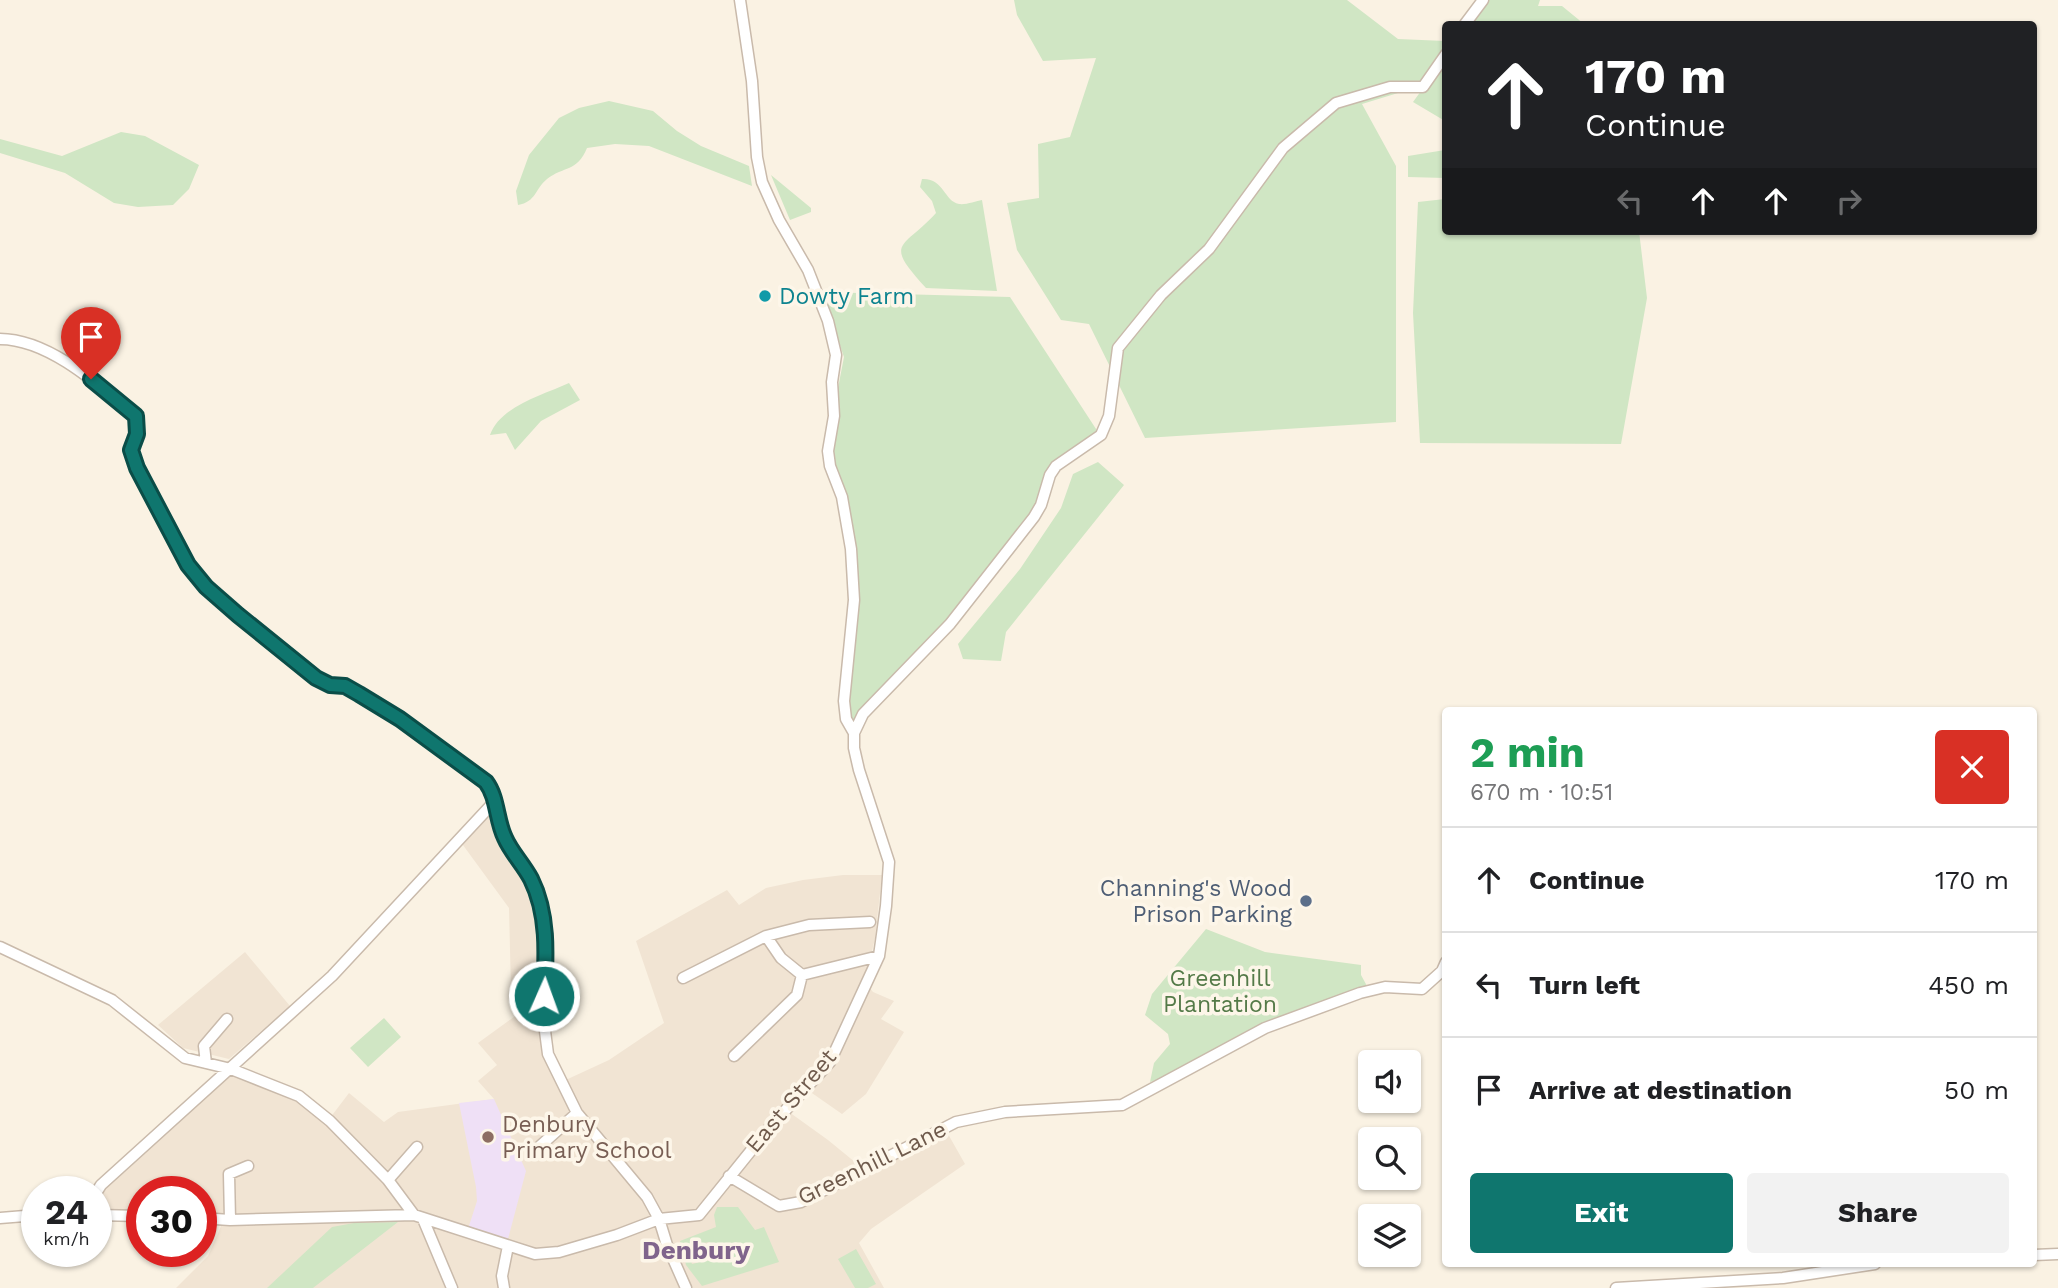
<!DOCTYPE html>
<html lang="en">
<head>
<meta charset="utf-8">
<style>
  body { margin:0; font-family:"Work Sans",sans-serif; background:#f2f2f2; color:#202124; height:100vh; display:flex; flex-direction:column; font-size:26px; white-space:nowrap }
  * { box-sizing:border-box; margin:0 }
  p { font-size:23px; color:#757577 }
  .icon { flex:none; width:38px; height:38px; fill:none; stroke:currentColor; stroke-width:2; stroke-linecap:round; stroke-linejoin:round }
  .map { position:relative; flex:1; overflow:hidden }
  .panel { position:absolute; left:1442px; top:707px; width:595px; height:560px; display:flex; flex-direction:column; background:#fff; border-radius:7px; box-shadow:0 2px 5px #0004 }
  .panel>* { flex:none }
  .hud { position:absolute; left:1442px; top:21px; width:595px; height:214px; border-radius:7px; box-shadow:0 2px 5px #0004; background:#202124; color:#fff; overflow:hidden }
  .tools { position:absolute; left:1358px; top:1050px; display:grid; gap:14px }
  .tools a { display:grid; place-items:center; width:63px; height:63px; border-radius:7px; background:#fff; box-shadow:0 2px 5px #0004; font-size:35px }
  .speed { position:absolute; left:21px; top:1176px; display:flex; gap:14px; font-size:35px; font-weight:700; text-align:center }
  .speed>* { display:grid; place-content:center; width:91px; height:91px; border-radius:50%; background:#fff; box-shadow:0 2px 5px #0004; line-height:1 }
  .speed small { font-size:18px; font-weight:400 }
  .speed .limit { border:10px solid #d22; background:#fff; color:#111 }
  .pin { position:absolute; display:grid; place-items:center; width:60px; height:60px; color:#fff; margin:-72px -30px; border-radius:50% 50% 50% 0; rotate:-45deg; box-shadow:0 0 7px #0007 }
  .pin .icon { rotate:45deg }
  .me { position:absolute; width:77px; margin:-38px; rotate:2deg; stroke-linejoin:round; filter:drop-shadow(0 0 5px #0008) }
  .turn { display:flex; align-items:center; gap:24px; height:147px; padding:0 28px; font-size:32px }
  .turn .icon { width:91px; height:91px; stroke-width:2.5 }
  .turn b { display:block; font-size:49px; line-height:60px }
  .lanes { display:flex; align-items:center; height:66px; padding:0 28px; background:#0003; justify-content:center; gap:35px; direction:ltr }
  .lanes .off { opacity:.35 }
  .round { display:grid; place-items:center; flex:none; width:74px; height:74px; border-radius:7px; background:#f2f2f2 }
  .head { display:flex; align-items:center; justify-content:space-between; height:119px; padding:0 28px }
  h1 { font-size:42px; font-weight:700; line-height:52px; color:#1e9e55 }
  .cta { display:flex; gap:14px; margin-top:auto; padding:14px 28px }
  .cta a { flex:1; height:80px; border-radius:7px; background:#0f766e; color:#fff; font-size:28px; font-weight:700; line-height:80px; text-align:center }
  .cta a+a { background:#f2f2f2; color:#202124 }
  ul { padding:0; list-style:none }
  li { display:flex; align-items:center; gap:21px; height:105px; padding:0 28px; border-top:2px solid #e0e0e0 }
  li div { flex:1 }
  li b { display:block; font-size:26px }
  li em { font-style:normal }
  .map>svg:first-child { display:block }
  .residential { fill:#f1e4d3 }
  .education { fill:#efe0f6 }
  .green { fill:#d0e6c4; fill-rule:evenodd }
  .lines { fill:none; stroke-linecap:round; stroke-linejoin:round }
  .minor-casing { stroke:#c9baab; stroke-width:13 }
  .minor { stroke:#fff; stroke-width:10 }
  .route-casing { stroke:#0a4d48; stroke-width:18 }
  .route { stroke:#0f766e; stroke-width:12 }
  .culture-dot { fill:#0f9aa8; stroke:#fdf6e9; stroke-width:2.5 }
  .service-dot { fill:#5c6f8a; stroke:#fdf6e9; stroke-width:2.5 }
  .education-dot { fill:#8d6e63; stroke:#fdf6e9; stroke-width:2.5 }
  .labels { text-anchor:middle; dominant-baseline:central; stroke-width:7; stroke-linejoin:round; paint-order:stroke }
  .culture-label { font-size:23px; fill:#0d838f; stroke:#fdf6e9; text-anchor:start }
  .service-label { font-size:23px; fill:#4e5e75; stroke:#fdf6e9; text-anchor:end }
  .park-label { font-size:23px; fill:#547a48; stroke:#fdf6e9 }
  .street-label { font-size:23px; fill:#6f5a4c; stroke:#fdf6e9 }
  .education-label { font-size:23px; fill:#785e54; stroke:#fdf6e9; text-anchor:start }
  .quarter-label { font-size:26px; font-weight:bold; fill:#80648c; stroke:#fdf6e9 }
</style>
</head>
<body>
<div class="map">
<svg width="2058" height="1288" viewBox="0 0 2058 1288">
  <rect width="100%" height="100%" fill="#faf2e3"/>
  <path class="residential" d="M487,811L525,876L536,904L542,954L541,1037L557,1084L609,1060L664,1023L636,941L727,890L739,905L766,888L803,880L843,875H882L875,938L865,982L873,992L894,1001L881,1019L904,1032L866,1094L842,1114L809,1091L789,1112L828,1140L861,1167L864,1173L948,1134L965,1164L871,1229L859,1243L884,1288H176L208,1256L222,1224L201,1222V1192H142V1215L100,1208L101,1187L232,1073L294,1097L330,1118L349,1093L384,1122L398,1112L494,1099L478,1081L497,1065L478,1043L518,1014L511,991L509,908L460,841Z
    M245,952L290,1006L229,1059L183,1048L158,1025Z"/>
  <path class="education" d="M494,1099L526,1171L508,1239L468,1229L477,1201L476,1187L459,1103Z"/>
  <path class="green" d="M1014,0H1347L1398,39L1445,41V45L1419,82L1398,93L1362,104L1396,166V422L1145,438L1089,324L1061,320L1017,250L1007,203L1039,198L1038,144L1070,137L1096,58L1043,61L1017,15Z
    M1488,0H1540L1538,6H1562L1584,24H1470Z
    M1445,58V121L1413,102Z
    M609,101L653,111L677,131L701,146L749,166L752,186L649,146L615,144L587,148C577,172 564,166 547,179C535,189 536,202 518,205L516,191L529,155L559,118L579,108Z
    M121,132L145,136L199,165L189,189L173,205L138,207L114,203L65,173L0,153V139L62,156Z
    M1445,150V178L1408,177V156Z
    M771,175L811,208V212L790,220Z
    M922,179C944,178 944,201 959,204C966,205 976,201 982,200L997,291L926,288C883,241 902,250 936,213L932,201L920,187Z
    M1445,199L1446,231H1639L1647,298L1621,444L1420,443L1413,313L1418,202Z
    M822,292L1010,297L1098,432L1046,473L1037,501L1029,516L945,621L860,710L853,726L847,702L855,551L847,497L834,465L832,450L838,425V388L844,357Z
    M569,383L580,400L541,421L515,450L506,433L490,435C500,406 543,395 569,383Z
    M1098,462L1124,485L1006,632L1001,661L963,659L958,644L1020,569L1061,508L1073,474Z
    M1206,929L1265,952L1361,965V975L1367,986L1273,1020L1166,1077L1150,1082L1154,1063L1170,1044L1168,1034L1145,1015L1152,994Z
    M384,1018L401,1037L368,1067L350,1048Z
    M717,1207H738L755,1230L764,1227L779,1262L702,1286L686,1265L680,1241L716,1227L714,1215ZM710,1242L711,1246L723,1244L724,1251L711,1254L712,1260L706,1261L704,1257L700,1258V1262L692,1264L691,1261H688L686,1251L703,1248V1243Z
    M398,1222L313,1288H267L332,1227L354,1223Z
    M856,1249L876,1284L868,1288H855L838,1259Z"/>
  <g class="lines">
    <g class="minor-casing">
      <path id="minor" d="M1465,24L1483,0
        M0,339C49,339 100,386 136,416L137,434L131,450L137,468L188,565L206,587L238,615L316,678L330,685L345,686L359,694L400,719L486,782L493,795L504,838L532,880L542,911L546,954L545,1031L548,1054L577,1113L647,1197L659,1219L667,1245L686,1288
        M854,733L863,714L950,624L1034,517L1041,505L1050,475L1056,466L1101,435L1109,416L1118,348L1161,295L1209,249L1283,148L1336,103L1390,87H1423L1446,54
        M766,936L781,958L802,975
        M0,947L112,1000L185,1058L231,1069L299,1096L330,1121L388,1180L414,1215
        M683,978L766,936L809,925L870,922
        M734,1056L797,995L802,975L879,956
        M206,1063L204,1046L227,1019
        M540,1146L577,1113
        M729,1176L779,1206L801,1202L956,1122L1005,1112L1122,1105L1265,1028L1360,993L1385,987L1422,989L1442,971L1446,962
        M388,1180L417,1147
        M96,1193L101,1185L332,976L494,802
        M96,1215L142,1216
        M0,1218L37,1215
        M201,1218L230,1220L414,1215L535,1254L559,1252L617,1235L659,1219L699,1215L770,1127L830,1062L879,956L886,906L889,862L859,770L854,748V733L846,719L844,701L854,600L851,549L842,497L830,466L828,451L834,416L832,382L836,355L828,321L808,270L779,220L762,182L757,157L752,81L740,0
        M423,1219L452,1288
        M230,1220L229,1174L248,1166
        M2034,1255L2058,1254
        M504,1288L502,1276L508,1246
        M1616,1288L1783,1278L1875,1264"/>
    </g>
    <use href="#minor" class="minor"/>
  </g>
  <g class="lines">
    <g class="route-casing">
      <path id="route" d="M91,379L136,416L137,434L131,450L137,468L188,565L206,587L238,615L316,678L330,685L345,686L359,694L400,719L486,782C498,798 496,820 505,838C511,852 523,864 531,879C549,915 546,957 544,996"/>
    </g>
    <use href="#route" class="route"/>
  </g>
  <circle class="culture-dot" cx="765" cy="296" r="7"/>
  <circle class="service-dot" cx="1306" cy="901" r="7"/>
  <circle class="education-dot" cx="488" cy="1137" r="7"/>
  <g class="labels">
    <g class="culture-label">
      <text x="779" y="296">Dowty Farm</text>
    </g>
    <g class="service-label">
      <text x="1292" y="888">Channing's Wood<tspan x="1292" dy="26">Prison Parking</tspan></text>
    </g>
    <g class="park-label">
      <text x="1220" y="978">Greenhill<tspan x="1220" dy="26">Plantation</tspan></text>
    </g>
    <g class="street-label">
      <text transform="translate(791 1101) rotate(-50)">East Street</text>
      <text transform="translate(872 1163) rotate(-26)">Greenhill Lane</text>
    </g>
    <g class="education-label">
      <text x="502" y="1124">Denbury<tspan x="502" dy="26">Primary School</tspan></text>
    </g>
    <g class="quarter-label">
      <text x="696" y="1250">Denbury</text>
    </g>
  </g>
</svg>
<div class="tools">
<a><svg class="icon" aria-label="sound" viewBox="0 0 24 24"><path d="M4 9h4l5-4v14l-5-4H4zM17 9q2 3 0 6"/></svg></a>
<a><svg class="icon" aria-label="search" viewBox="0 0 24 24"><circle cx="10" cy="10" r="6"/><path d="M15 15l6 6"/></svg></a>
<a><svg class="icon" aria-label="layers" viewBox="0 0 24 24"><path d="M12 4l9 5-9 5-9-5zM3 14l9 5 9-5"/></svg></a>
</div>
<div class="speed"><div>24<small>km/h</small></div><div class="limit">30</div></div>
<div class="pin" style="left:91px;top:379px;background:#d93025"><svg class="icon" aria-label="arrive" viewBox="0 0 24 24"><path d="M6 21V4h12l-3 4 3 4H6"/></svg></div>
<svg class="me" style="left:544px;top:996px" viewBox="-20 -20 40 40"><circle r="17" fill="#0f766e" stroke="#fff" stroke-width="3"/><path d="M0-11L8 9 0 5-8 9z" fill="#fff"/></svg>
<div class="hud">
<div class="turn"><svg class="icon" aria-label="ahead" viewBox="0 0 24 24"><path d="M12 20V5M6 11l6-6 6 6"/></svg><div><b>170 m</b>Continue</div></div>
<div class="lanes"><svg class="icon off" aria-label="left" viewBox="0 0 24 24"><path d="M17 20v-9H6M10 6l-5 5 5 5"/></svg><svg class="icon" aria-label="ahead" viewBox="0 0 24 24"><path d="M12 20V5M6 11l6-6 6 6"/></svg><svg class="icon" aria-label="ahead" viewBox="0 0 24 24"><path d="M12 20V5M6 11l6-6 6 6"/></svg><svg class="icon off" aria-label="right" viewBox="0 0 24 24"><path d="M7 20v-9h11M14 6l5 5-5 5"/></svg></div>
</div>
<section class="panel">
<div class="head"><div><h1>2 min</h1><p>670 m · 10:51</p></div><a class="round" style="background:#d93025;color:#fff"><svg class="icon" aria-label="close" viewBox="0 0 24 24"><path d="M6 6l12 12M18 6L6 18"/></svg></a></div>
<ul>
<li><svg class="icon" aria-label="ahead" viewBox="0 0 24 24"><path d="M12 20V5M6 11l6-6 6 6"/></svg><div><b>Continue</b></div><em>170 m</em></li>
<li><svg class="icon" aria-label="left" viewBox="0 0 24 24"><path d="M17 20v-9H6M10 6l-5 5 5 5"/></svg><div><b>Turn left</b></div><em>450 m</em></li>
<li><svg class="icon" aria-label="arrive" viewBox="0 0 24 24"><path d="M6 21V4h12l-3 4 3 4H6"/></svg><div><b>Arrive at destination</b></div><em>50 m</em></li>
</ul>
<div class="cta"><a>Exit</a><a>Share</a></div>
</section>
</div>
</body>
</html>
